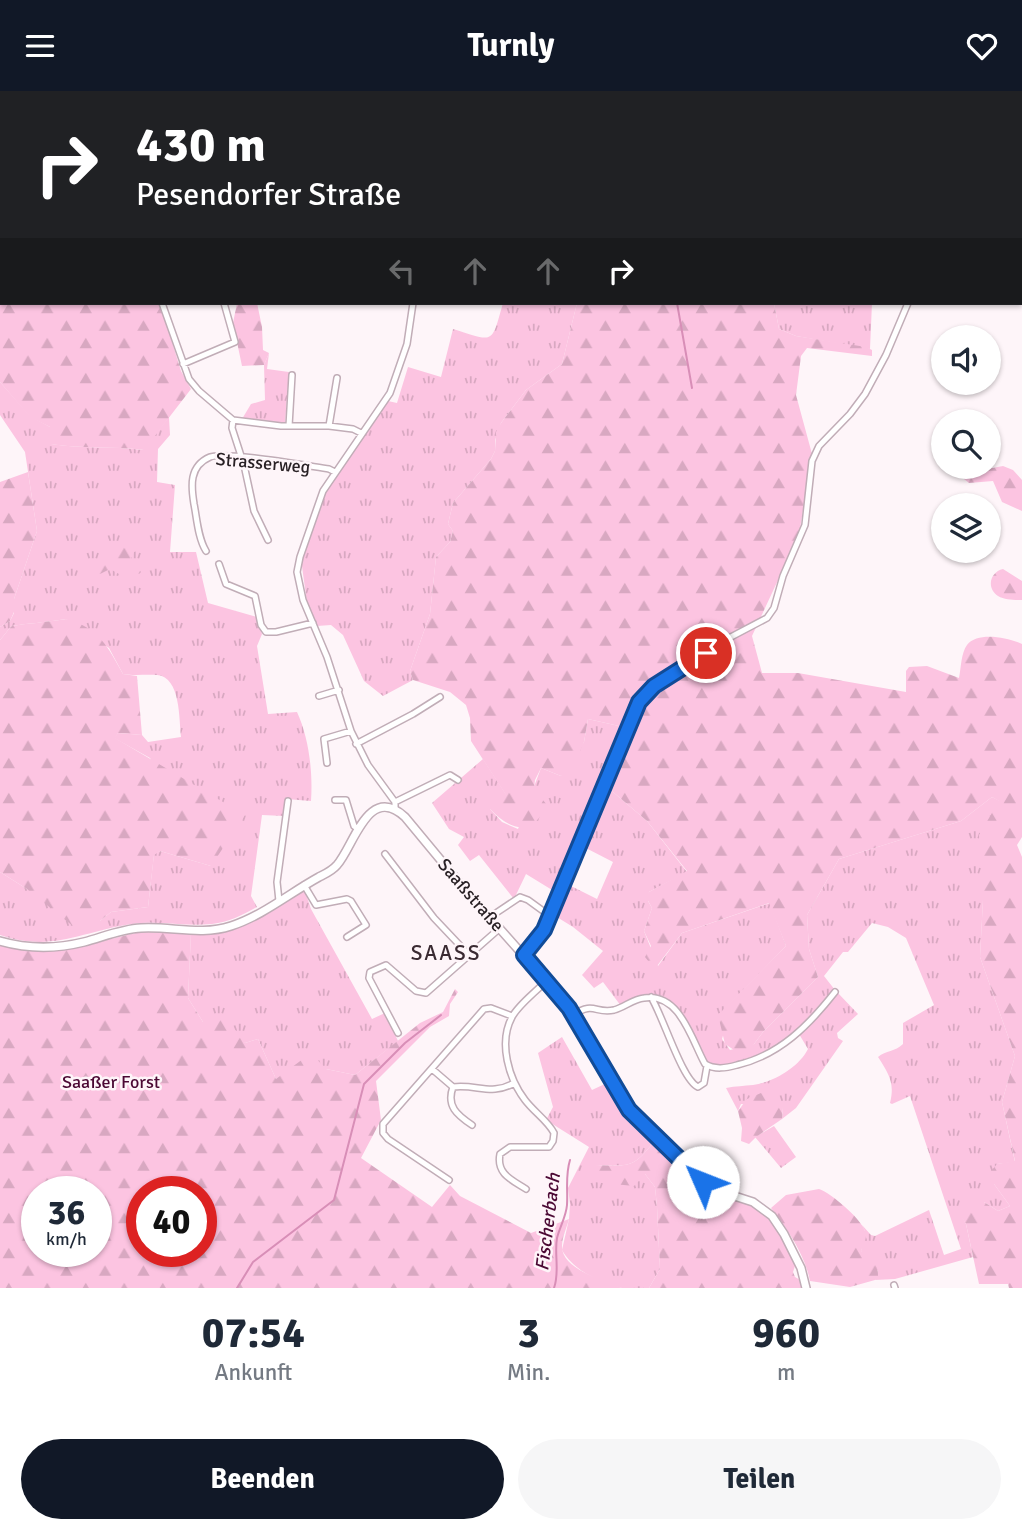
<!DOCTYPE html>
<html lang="de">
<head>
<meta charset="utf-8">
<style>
  body { margin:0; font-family:Signika,sans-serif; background:#f6f6f7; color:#1f2937; height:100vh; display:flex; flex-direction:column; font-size:26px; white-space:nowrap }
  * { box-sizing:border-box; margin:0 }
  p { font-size:23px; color:#747a83 }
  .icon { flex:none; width:38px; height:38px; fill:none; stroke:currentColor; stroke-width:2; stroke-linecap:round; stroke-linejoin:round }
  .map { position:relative; height:1197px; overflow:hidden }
  .details { display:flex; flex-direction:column; background:#fff; flex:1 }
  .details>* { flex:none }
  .banner { position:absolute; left:0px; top:0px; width:1022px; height:214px; box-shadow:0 2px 5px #0004; background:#202124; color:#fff; overflow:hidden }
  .fabs { position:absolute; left:931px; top:234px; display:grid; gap:14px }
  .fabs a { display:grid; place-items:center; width:70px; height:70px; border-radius:50%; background:#fff; box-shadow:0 2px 5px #0004; font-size:35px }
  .speed { position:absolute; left:21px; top:1085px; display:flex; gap:14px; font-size:35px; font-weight:700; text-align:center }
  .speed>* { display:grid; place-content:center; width:91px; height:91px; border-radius:50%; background:#fff; box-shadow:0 2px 5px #0004; line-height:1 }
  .speed small { font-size:18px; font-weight:400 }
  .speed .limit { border:10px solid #d22; background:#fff; color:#111 }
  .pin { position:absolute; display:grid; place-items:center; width:60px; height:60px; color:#fff; margin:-30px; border:4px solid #fff; border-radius:50%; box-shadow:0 2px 7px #0007 }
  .me { position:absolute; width:77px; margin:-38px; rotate:314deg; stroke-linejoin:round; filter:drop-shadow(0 0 5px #0008) }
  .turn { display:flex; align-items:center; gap:24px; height:147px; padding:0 21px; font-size:32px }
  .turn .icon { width:91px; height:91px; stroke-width:2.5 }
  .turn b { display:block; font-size:49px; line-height:60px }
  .lanes { display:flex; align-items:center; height:66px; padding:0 21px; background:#0003; justify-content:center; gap:35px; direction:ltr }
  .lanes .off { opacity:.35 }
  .eta { display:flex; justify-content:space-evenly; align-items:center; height:119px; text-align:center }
  .eta b { font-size:42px; font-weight:700; line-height:49px }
  .primary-button { display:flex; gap:14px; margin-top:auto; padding:14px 21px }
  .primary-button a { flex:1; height:80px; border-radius:42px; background:#111827; color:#fff; font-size:28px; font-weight:700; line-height:80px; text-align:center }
  .primary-button a+a { background:#f6f6f7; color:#1f2937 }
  header { display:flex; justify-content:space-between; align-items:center; height:91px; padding:0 21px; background:#111827; color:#fff; font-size:32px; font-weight:700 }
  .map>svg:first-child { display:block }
  .grass { fill:url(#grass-tufts) }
  .forest { fill:url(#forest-firs); fill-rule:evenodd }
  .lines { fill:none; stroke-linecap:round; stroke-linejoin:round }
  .stream { stroke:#d88eb7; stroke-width:2 }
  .street-casing { stroke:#c1adb7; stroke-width:8 }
  .secondary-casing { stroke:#c1adb7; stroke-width:10 }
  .street { stroke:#fff; stroke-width:5 }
  .secondary { stroke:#fff; stroke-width:7 }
  .route-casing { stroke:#114b97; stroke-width:18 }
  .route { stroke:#1a73e8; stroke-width:12 }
  .labels { text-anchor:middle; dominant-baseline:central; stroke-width:5; stroke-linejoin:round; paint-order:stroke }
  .street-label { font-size:18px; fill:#292125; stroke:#fef5f9 }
  .park-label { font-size:18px; fill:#4b0834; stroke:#fef5f9 }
  .water-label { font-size:19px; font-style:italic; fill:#4c0a35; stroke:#fef5f9 }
  .quarter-label { font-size:21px; letter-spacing:2px; fill:#3a2a32; stroke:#fef5f9 }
</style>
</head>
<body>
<header><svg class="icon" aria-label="menu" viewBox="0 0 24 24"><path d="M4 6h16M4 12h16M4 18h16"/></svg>Turnly<svg class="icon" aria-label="heart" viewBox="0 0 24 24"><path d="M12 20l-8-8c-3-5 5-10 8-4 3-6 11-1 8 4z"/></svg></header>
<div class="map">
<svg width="1022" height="1197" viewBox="0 0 1022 1197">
  <defs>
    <pattern id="grass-tufts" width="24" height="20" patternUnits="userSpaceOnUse" patternTransform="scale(1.75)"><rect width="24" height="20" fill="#fcc4e1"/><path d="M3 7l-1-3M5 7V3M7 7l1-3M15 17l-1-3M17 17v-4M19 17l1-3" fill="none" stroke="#d8a8c1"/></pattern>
    <pattern id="forest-firs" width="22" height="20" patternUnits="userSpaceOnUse" patternTransform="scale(1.75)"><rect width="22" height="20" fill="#fcc4e1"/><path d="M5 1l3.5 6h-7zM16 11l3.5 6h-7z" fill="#d8a8c1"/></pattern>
  </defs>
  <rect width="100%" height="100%" fill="#fef5f9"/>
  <path class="grass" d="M503,212H577L562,273L526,299L501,332L495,349V360L491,368L453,412L448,433L453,440L450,451L436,466L430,523L410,580L413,589L383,605L364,590L343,544L331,534L317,535L307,512L301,468L325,399L367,337L388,310L397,312L408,276L441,286L453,238C495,251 491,254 503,212Z
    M774,212H872L870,258L796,245L779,238Z
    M269,262L267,278L289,281L285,333L242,328L251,313L265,309L264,274Z
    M0,291L30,325L50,336L51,353C82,358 112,355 143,359L169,326L170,344L158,358L157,391L175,394L170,461H196L208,512L257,526L262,543L257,555L268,623L297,621C309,647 313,681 311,710L286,708L284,725L262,724L251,805L257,816C243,824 229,831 212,833C185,836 159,829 132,833C82,840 53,862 0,844V781L27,798L100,830L111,821L148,816L154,763L160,760L211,775L150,667L114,647L118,642L142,644L148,651L181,646C179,629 181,586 157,584C146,583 135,585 123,583L109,557L66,528C57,530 15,534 12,535C8,538 4,545 0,549V536L10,530L14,522V508L37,440L25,361L0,324Z
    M588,628L619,635L625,639L557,802L526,783L514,808L479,764L470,770L458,754L464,746L449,738L432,712L483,668L507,705L490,718L502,731L518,738L541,677L561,685L584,651Z
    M606,695L647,730L687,781L649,801L648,810L652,817L644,840L658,875L682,842L770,812L786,855L719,924L724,941L722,948L730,959L754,953L763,941L818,886L809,858L807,824L839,768L961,730L992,706L1000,710L983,809L980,866L1015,965L1002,1011L1015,1071L997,1073L994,1093L1010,1115L998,1120L984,1111L961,1124L966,1133L973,1166L895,1188L875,1189L878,1180L861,1160L865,1140L862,1134L871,1144L875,1145L929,1119L944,1164L961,1158L910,1005L892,1013L890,1012C895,992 889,983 878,966C886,959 895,961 903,953V932L934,914L906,847L888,836L872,832L848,861H843L824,885L835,899C826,910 817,923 806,933C784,956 738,981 707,973L687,932L659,906L621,915L603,891L594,897L582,884L603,860L573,836L552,823L565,792L597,808L613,771L580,754Z
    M300,800H305L311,818L372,928L385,922L398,950L355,984L326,978L276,988L258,948L245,952L203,931L188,907L191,842H216Z
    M837,901L858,923L837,942L838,947L843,950L796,1017L782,1028L783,1017L741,1013L738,1020L726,997C736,995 744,995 753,994C774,991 799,976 808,958L799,943Z
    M562,946L592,999L609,991L655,1049C633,1078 630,1075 595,1074L645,1083L655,1096L657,1116L660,1178L649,1197C641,1197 630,1197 622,1197C600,1192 573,1179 562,1159L569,1128L570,1113L568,1097L589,1056L546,1029L553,1016L538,962Z
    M774,1035L796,1066L781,1077L755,1046Z"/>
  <path class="forest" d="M0,116L2,212H160L181,280L191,298L144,359C112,355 82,358 50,353V336L30,326L0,291Z
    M237,212H257L262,236L263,259L269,262L264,274L242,275L233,232Z
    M577,212H774L779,238L796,245L866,256L872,259V265L807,257L801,265L796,304L812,363L799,444L752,545L762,582H798L906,601V580L909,576L927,575L959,587C961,577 961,562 967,554C978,540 1009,547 1022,553V746L1017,754L1022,766V1197H1009L1008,1193H979L966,1133L960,1124V1114L966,1108L984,1111L998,1120L1010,1115L994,1093L992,1079L997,1073L1015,1070L1002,1011L1015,965L980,866L983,808L979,744L999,710L992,706L961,730L839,768L807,824L809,858L818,886L763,941L754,953L740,963L725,953L718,924L786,855L769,812L682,842L657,875L649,871L645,866L651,855L644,840L652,817L646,806L649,801L687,780L647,730L606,695L628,642L619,635L588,628L584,651L572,680L561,685L541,677L535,689L534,698L547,714C532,746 511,740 490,718V711L495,705L506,704L471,650L470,627L466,614L450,601L413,589L410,580L430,523L436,466L450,451L453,440L448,433L453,412L491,368L495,360L496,341L501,332L526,299L562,273Z
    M1003,375L1013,379L1022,389V420L1002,411L993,390L969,392L964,388V384L966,382Z
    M28,381L37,440L14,508V521L10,530L0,536V391Z
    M129,451L139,459L134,461L131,468L141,481L139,483L132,478L119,483L110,478L100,483L96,482L94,478L96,471L108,455Z
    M1003,478L1022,490V509C1014,509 1005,509 998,505C986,497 990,481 1003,478Z
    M66,528C99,537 108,556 123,583L137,585L142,644L118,642L115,647L245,724L211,775L160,760L154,764L148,816L111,821L100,830L74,836L27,798L0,781V549C4,545 8,538 12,535C14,534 57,530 66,528Z
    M140,841L191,842L188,907L203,931L225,925L245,952L258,948L276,988L311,962L326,978L355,984L420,932L443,921L455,898L458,901L450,913L449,925L430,936L376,990L381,1029L361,1067L432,1116L450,1094L460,1105L531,1142L569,1128C567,1136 562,1146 562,1155C561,1178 605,1190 622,1197H0V854C51,867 91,852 140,841ZM37,1101H96V1160H37ZM142,1101H201V1160H142Z
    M761,1002L773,1004L783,1017L782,1028L756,1046L749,1053L741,1050L742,1037L738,1020L747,1008Z
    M655,1049L704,1095L716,1102L752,1114L769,1126L796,1172L793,1181L795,1186L804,1191V1197H649L660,1178L657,1116L655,1096L645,1083L634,1095L593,1091L595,1074C630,1075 633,1078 655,1049Z
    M819,1098C831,1102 866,1131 866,1144C866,1149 863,1155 861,1160C873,1166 878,1171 878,1185L875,1189L850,1196L810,1190C805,1164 787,1137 771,1117L786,1104Z"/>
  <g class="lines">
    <path class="stream" d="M687,0V2
      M677,212L692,297
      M237,1197L253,1171L334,1109L364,993L405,952L441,924
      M554,1197C560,1181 554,1163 557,1147C560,1135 566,1126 567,1114C568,1099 565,1085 570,1069"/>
    <g class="street-casing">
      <path id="street" d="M5,0V2
        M440,2L446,0
        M973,2V0
        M162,212L189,288L199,300L233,329L281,335H329L353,338L361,342
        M183,273L235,251L224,212
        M233,329L232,337L244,374L254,420L268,449
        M289,335L292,284
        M329,335L337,287
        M206,460C198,447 197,428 194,413C191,395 189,375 210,366C224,360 308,375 329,378L335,381
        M219,473L226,493L255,505L261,534L266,541H276L313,532
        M319,605L339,599
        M356,653L413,623L440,606
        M327,672L324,648L351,640
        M335,709H346L354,735L358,738
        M395,711L450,684L458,689
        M395,719V711L368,674L351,640L327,566L303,509L297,481L300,466L323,400L390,302L407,253L413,212
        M385,763L434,827L469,864
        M304,794L316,814L347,808L351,810L366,834L347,846
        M279,810L277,791L288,710
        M490,826L520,806L528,809L550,825
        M524,864L544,839L634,622L644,604L655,595L729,547L767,527L774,517L783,485L805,434L812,370L819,355L850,323L865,303L886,264L908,212
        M651,906C663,925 682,989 698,996L704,992L707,975
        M573,924C594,910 595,923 614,919C625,916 633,908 644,907C680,901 692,950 705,973C715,979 726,977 737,974C780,964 809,934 835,901
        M398,942L369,887L370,881L386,874L416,900L426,902L500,837
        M432,978L453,996
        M472,1034C457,1024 446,1015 453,996C477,993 492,1005 514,992
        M449,1089L388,1048L383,1042V1033L484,918L491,917L512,925
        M526,1098C512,1089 496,1083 500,1063L510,1056H549L553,1050L554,1042C548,1030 534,1021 525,1009C509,988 498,952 512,926C519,913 536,901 546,890
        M894,1194L895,1197"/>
    </g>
    <g class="secondary-casing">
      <path id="secondary" d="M0,850C28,858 56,858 84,851C103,846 121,838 141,837C171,835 201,845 231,835C262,825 290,802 319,786C325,783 332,780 337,774C354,755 368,692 405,726L468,802L564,910L621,1007L635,1026L703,1091L719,1100L753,1111L772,1125L784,1143L801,1177L806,1197"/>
    </g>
    <use href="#street" class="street"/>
    <use href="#secondary" class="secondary"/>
  </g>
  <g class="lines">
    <g class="route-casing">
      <path id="route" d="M703,1091L629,1019L569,917L524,864L544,839L639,611L654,595L706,562"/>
    </g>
    <use href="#route" class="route"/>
  </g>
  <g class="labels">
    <g class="street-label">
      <text transform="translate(263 372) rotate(5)">Strasserweg</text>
      <text transform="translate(471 804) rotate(49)">Saaßstraße</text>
    </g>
    <g class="park-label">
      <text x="111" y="991">Saaßer Forst</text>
    </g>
    <g class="water-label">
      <text transform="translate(548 1131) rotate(-83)">Fischerbach</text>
    </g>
    <g class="quarter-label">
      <text x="446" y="862">SAASS</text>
    </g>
  </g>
</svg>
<div class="fabs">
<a><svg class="icon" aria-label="sound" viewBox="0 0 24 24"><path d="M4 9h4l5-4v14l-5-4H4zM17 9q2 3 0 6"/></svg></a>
<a><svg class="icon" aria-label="search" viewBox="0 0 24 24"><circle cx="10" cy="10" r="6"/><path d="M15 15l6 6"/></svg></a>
<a><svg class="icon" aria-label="layers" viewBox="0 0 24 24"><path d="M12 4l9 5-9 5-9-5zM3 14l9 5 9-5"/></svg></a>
</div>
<div class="speed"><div>36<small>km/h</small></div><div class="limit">40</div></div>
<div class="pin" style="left:706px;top:562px;background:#d93025"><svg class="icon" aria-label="arrive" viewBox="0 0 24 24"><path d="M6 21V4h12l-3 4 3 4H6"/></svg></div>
<svg class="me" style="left:703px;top:1091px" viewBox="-20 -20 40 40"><circle r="19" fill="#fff"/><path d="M0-13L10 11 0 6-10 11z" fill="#1a73e8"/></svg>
<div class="banner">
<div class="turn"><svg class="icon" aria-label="right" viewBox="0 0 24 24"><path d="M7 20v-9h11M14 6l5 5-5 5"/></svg><div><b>430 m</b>Pesendorfer Straße</div></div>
<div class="lanes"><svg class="icon off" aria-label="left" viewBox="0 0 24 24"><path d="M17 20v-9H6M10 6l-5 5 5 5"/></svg><svg class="icon off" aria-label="ahead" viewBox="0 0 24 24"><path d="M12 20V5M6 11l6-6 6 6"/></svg><svg class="icon off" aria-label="ahead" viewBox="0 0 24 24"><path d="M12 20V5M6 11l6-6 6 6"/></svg><svg class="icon" aria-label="right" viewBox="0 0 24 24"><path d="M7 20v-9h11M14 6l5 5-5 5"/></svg></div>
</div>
</div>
<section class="details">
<div class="eta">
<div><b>07:54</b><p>Ankunft</p></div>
<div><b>3</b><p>Min.</p></div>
<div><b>960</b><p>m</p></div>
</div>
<div class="primary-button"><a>Beenden</a><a>Teilen</a></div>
</section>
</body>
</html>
